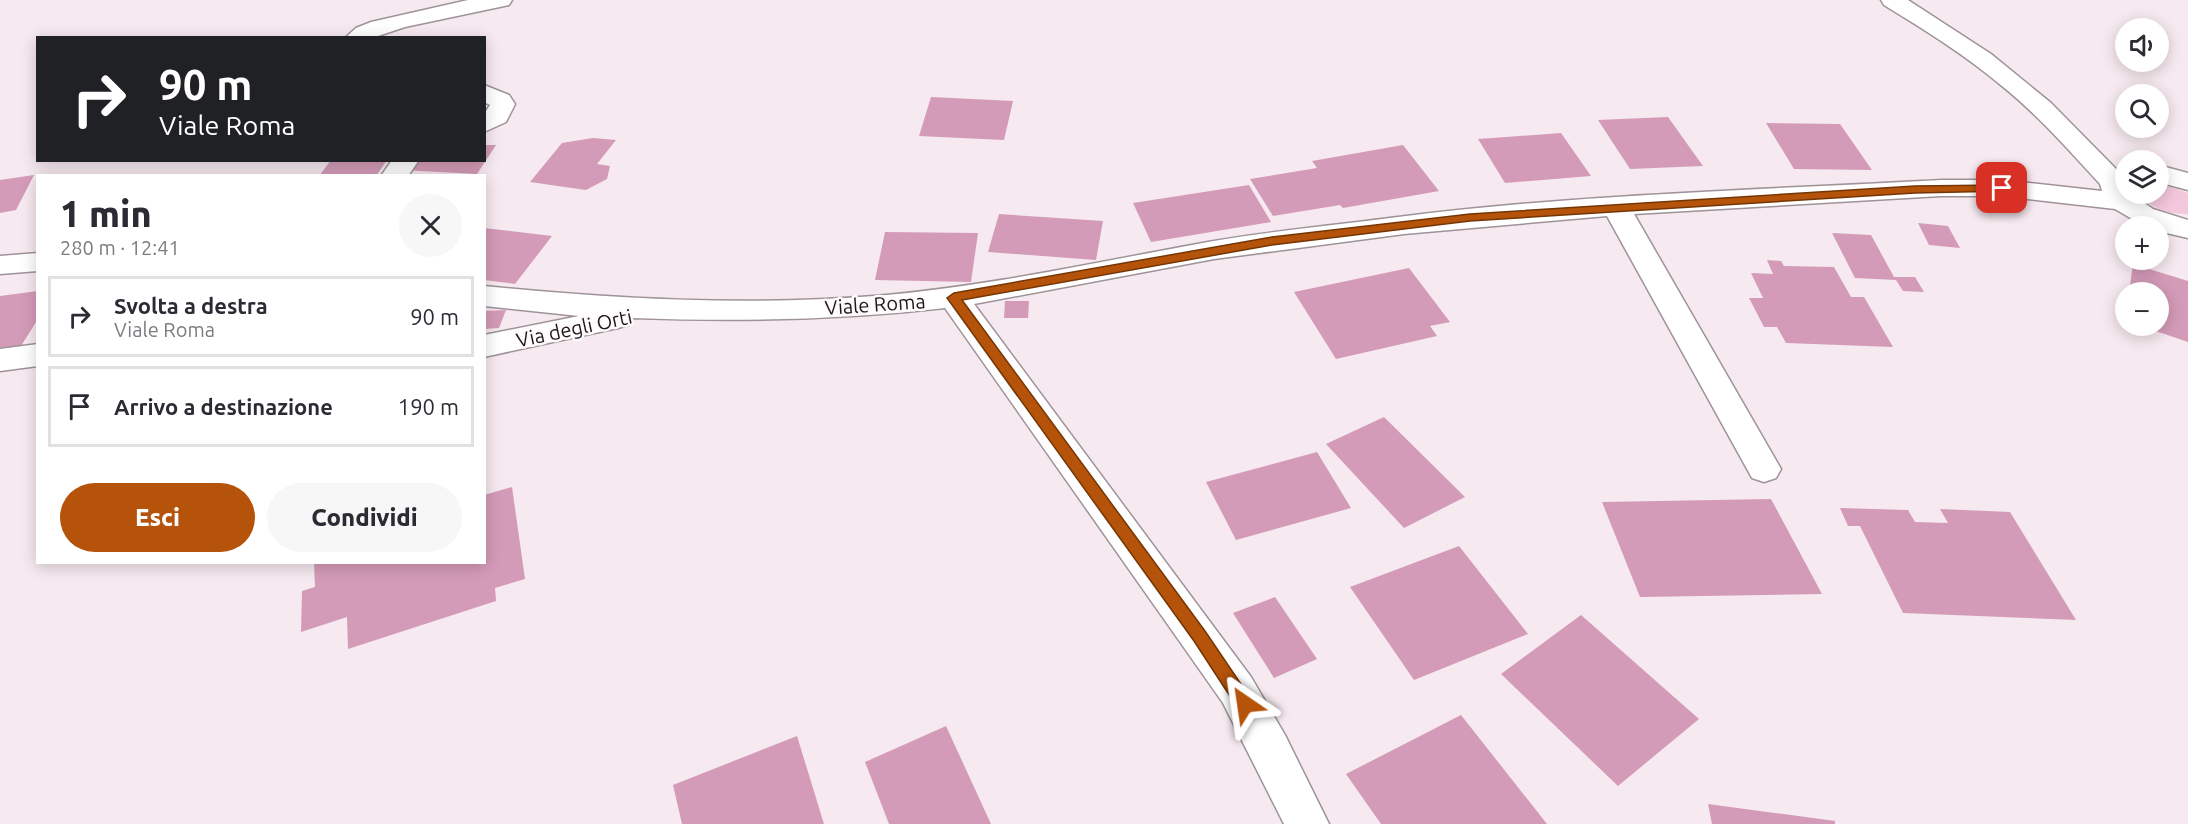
<!DOCTYPE html>
<html lang="it">
<head>
<meta charset="utf-8">
<style>
  body { margin:0; font-family:Ubuntu,sans-serif; background:#f7f7f7; color:#2b2b33; height:100vh; display:flex; flex-direction:column; font-size:22px; white-space:nowrap }
  * { box-sizing:border-box; margin:0 }
  p { font-size:20px; color:#7c7c81 }
  .icon { flex:none; width:33px; height:33px; fill:none; stroke:currentColor; stroke-width:2; stroke-linecap:round; stroke-linejoin:round }
  .map { position:relative; flex:1; overflow:hidden }
  .panel { position:absolute; left:36px; top:174px; width:450px; height:390px; display:flex; flex-direction:column; background:#fff; border-radius:0px; box-shadow:0 3px 15px #0003 }
  .panel>* { flex:none }
  .top-card { position:absolute; left:36px; top:36px; width:450px; height:126px; border-radius:0px; box-shadow:0 3px 15px #0003; background:#202124; color:#fff; overflow:hidden }
  .buttons { position:absolute; left:2115px; top:18px; display:grid; gap:12px }
  .buttons a { display:grid; place-items:center; width:54px; height:54px; border-radius:50%; background:#fff; box-shadow:0 3px 15px #0003; font-size:30px }
  .pin { position:absolute; display:grid; place-items:center; width:51px; height:51px; color:#fff; margin:-26px; border-radius:12px; box-shadow:0 3px 9px #0006 }
  .me { position:absolute; width:66px; margin:-33px; rotate:328deg; stroke-linejoin:round; filter:drop-shadow(0 0 4px #0008) }
  .turn { display:flex; align-items:center; gap:21px; height:126px; padding:0 24px; font-size:27px }
  .turn .icon { width:78px; height:78px; stroke-width:2.5 }
  .turn b { display:block; font-size:42px; line-height:51px }
  .round { display:grid; place-items:center; flex:none; width:63px; height:63px; border-radius:32px; background:#f7f7f7 }
  .headline { display:flex; align-items:center; justify-content:space-between; height:102px; padding:0 24px }
  h1 { font-size:36px; font-weight:800; line-height:45px }
  .action { display:flex; gap:12px; margin-top:auto; padding:12px 24px }
  .action a { flex:1; height:69px; border-radius:36px; background:#b45309; color:#fff; font-size:24px; font-weight:800; line-height:69px; text-align:center }
  .action a+a { background:#f7f7f7; color:#2b2b33 }
  ul { padding:0; list-style:none }
  li { display:flex; align-items:center; gap:18px; height:81px; margin:0 12px 9px; padding:0 12px; border:3px solid #e1e1e2; border-radius:0px }
  li div { flex:1 }
  li b { display:block; font-size:22px }
  li em { font-style:normal }
  .map>svg:first-child { display:block }
  .green { fill:#f4c7dd }
  .building { fill:#d49bb8 }
  .lines { fill:none; stroke-linecap:round; stroke-linejoin:round }
  .minor-casing { stroke:#9e9398; stroke-width:3 }
  .minor { fill:#fff; fill-rule:evenodd }
  .route { fill:#b45309; stroke:#753606; stroke-width:1.5 }
  .labels { text-anchor:middle; dominant-baseline:central; stroke-width:5; stroke-linejoin:round; paint-order:stroke }
  .street-label { font-size:20px; fill:#1c1719; stroke:#fef9fb }
</style>
</head>
<body>
<div class="map">
<svg width="2188" height="824" viewBox="0 0 2188 824">
  <rect width="100%" height="100%" fill="#f6e9ef"/>
  <path class="green" d="M2159,183L2188,193V214C2170,214 2150,209 2140,194H2158Z"/>
  <path class="building" d="M931,97L1013,101L1004,140L919,136Z
    M1668,117L1703,166L1630,169L1598,120Z
    M1766,123L1840,124L1872,170L1794,169Z
    M1561,133L1591,176L1505,183L1478,139Z
    M593,138L616,140L597,164L610,166L607,179L586,190L530,182L562,143Z
    M484,145H496L477,174L402,170L410,160H484Z
    M1403,145L1439,191L1343,208L1340,205L1273,216L1250,179L1317,168L1312,161Z
    M331,160H387L376,176H319Z
    M34,175L16,210L0,213V180Z
    M1249,185L1271,222L1151,242L1133,203Z
    M999,214L1103,221L1096,260L988,252Z
    M1918,223L1948,226L1960,248L1929,245Z
    M484,228L552,236L515,284L484,280Z
    M885,232L978,233L971,282L875,280Z
    M1832,233L1871,235L1894,277H1915L1924,292L1903,291L1896,280L1855,278Z
    M1767,260L1781,261L1784,266L1834,267L1851,297H1864L1893,347L1786,343L1777,327H1764L1749,298H1763L1751,273L1773,274Z
    M2133,264L2188,281V342L2141,326H2158V292H2129Z
    M1409,268L1450,322L1430,326L1437,336L1336,359L1294,292Z
    M38,291V319L21,346L0,349V296Z
    M1005,301H1029L1028,318H1004Z
    M506,310L499,328L484,329V311Z
    M1384,417L1465,497L1404,528L1326,444Z
    M1317,452L1351,508L1236,540L1206,482Z
    M512,487L525,579L495,588L496,601L348,649L347,617L301,632L302,591L315,587L314,562H484V495Z
    M1771,499L1822,594L1640,597L1602,502Z
    M1840,508L1908,510L1915,522L1948,523L1940,509L2010,512L2076,620L1903,613L1860,526H1848Z
    M1459,546L1528,634L1414,680L1350,587Z
    M1275,597L1317,659L1274,678L1233,613Z
    M1581,615L1699,719L1618,786L1501,674Z
    M1461,715L1547,824H1381L1346,774Z
    M946,726L991,824H889L865,762Z
    M797,736L824,824H682L673,785Z
    M1708,804L1835,821V824H1712Z"/>
  <g class="lines">
    <g class="minor-casing">
      <path id="minor" d="M468,0H512L509,5L405,27L372,38H345L356,28L371,22Z
        M1881,0H1908L1991,54L2051,103L2123,176L2126,181V194H2131L2153,209L2188,220V238L2158,231V226H2144L2115,209L2002,196H1941L1634,214L1781,469L1776,478L1764,482L1752,478L1607,216L1404,234L1214,259L974,304L1251,677L1285,735L1329,824H1284L1223,703L945,308C841,320 738,322 633,318L629,325L618,328L484,357V335L579,316L484,306V286C614,299 744,306 874,296C986,287 1097,262 1208,242C1271,231 1335,225 1398,217C1578,194 1760,190 1941,180H2002L2102,191L2100,184C2069,150 2038,115 2002,86C1965,55 1925,30 1884,5Z
        M484,85L509,95L515,104L506,122L484,132V114L490,105L484,102Z
        M392,160H419L408,176H381Z
        M2158,165L2188,173V190L2158,182Z
        M38,253V271L0,274V256Z
        M38,344V366L0,371V349Z"/>
    </g>
    <use href="#minor" class="minor"/>
  </g>
  <path class="route" d="M2002,185L2008,188L2006,191L1915,193L1470,221L1272,245L962,300L1205,631L1251,699L1254,704L1251,710L1245,712L1239,710L1194,641L947,298L954,293L1272,237L1470,214L1915,186Z"/>
  <g class="labels">
    <g class="street-label">
      <text transform="translate(875 304) rotate(-4)">Viale Roma</text>
      <text transform="translate(574 328) rotate(-12)">Via degli Orti</text>
    </g>
  </g>
</svg>
<div class="buttons">
<a><svg class="icon" aria-label="sound" viewBox="0 0 24 24"><path d="M4 9h4l5-4v14l-5-4H4zM17 9q2 3 0 6"/></svg></a>
<a><svg class="icon" aria-label="search" viewBox="0 0 24 24"><circle cx="10" cy="10" r="6"/><path d="M15 15l6 6"/></svg></a>
<a><svg class="icon" aria-label="layers" viewBox="0 0 24 24"><path d="M12 4l9 5-9 5-9-5zM3 14l9 5 9-5"/></svg></a>
<a>+</a>
<a>−</a>
</div>
<div class="pin" style="left:2002px;top:188px;background:#d93025"><svg class="icon" aria-label="arrive" viewBox="0 0 24 24"><path d="M6 21V4h12l-3 4 3 4H6"/></svg></div>
<svg class="me" style="left:1245px;top:704px" viewBox="-20 -20 40 40"><path d="M0-17L14 15 0 8-14 15z" fill="#b45309" stroke="#fff" stroke-width="4"/></svg>
<div class="top-card">
<div class="turn"><svg class="icon" aria-label="right" viewBox="0 0 24 24"><path d="M7 20v-9h11M14 6l5 5-5 5"/></svg><div><b>90 m</b>Viale Roma</div></div>
</div>
<section class="panel">
<div class="headline"><div><h1>1 min</h1><p>280 m · 12:41</p></div><a class="round"><svg class="icon" aria-label="close" viewBox="0 0 24 24"><path d="M6 6l12 12M18 6L6 18"/></svg></a></div>
<ul>
<li><svg class="icon" aria-label="right" viewBox="0 0 24 24"><path d="M7 20v-9h11M14 6l5 5-5 5"/></svg><div><b>Svolta a destra</b><p>Viale Roma</p></div><em>90 m</em></li>
<li><svg class="icon" aria-label="arrive" viewBox="0 0 24 24"><path d="M6 21V4h12l-3 4 3 4H6"/></svg><div><b>Arrivo a destinazione</b></div><em>190 m</em></li>
</ul>
<div class="action"><a>Esci</a><a>Condividi</a></div>
</section>
</div>
</body>
</html>
